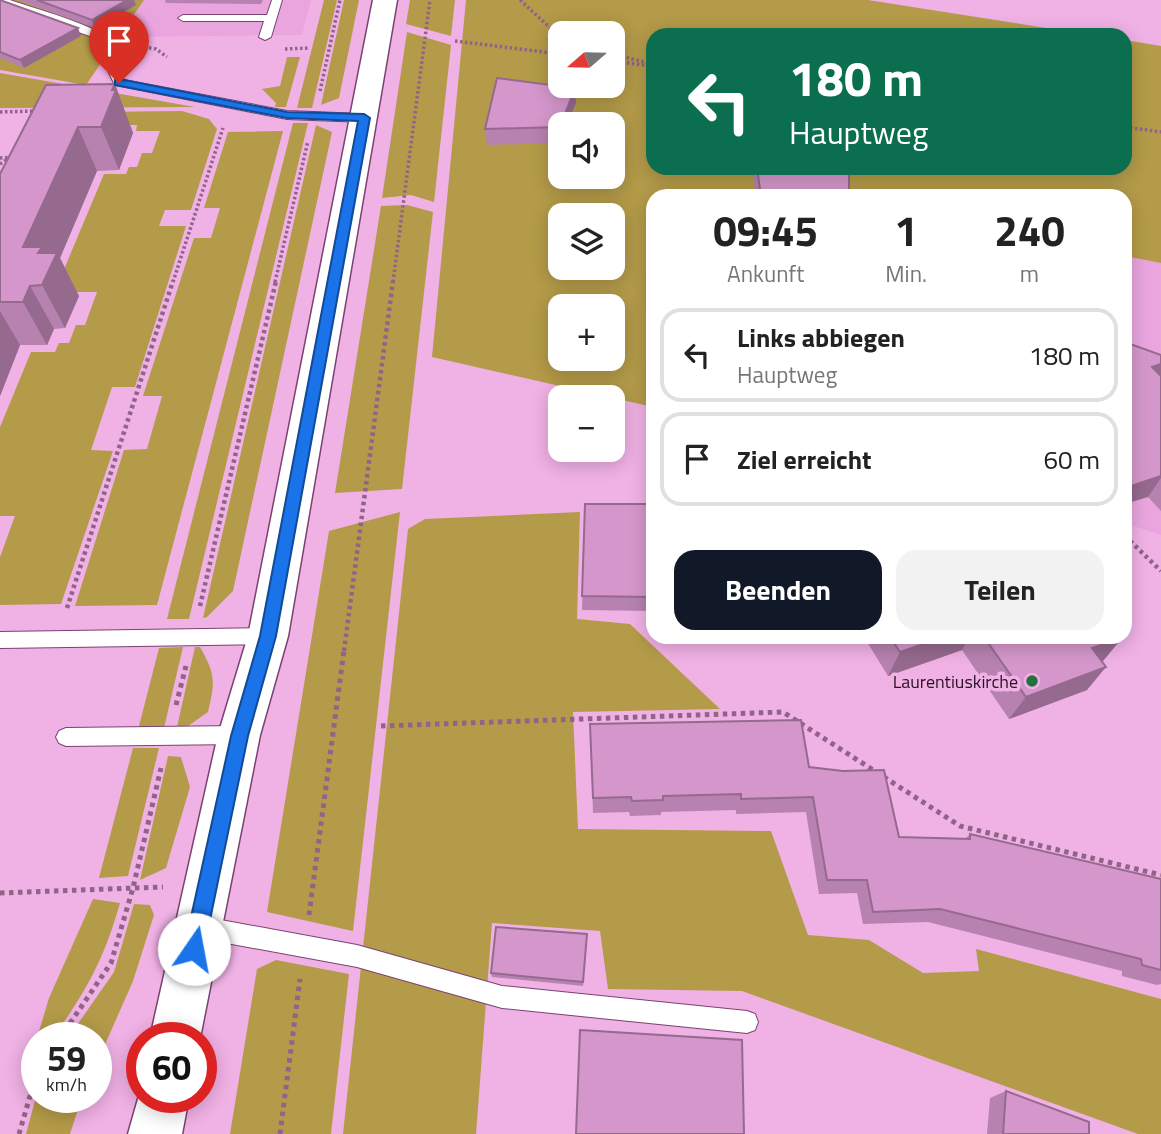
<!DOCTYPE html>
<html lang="de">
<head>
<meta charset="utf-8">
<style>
  body { margin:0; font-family:"Titillium Web",sans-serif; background:#f2f2f2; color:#222; height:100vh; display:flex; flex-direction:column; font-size:26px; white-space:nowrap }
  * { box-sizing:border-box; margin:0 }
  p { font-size:23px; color:#767676 }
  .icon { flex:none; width:38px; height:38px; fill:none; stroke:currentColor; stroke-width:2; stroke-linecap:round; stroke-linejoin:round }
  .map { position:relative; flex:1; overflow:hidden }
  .drawer { position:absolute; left:646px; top:189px; width:486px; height:455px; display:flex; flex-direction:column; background:#fff; border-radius:21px; box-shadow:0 4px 18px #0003 }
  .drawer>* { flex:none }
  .banner { position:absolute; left:646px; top:28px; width:486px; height:147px; border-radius:21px; box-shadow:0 4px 18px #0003; background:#0b6e4f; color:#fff; overflow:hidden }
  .needle { width:46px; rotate:250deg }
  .buttons { position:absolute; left:548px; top:21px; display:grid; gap:14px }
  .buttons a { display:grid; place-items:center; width:77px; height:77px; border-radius:14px; background:#fff; box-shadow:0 4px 18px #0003; font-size:35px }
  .speed { position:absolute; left:21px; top:1022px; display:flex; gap:14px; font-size:35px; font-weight:700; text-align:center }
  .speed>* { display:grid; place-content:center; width:91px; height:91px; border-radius:50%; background:#fff; box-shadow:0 4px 18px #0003; line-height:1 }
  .speed small { font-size:18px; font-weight:400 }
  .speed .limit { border:10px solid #d22; background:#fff; color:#111 }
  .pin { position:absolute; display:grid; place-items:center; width:60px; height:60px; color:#fff; margin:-72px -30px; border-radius:50% 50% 50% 0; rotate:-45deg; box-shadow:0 0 7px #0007 }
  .pin .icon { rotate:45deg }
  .me { position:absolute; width:77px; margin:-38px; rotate:12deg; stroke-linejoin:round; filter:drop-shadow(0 0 5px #0008) }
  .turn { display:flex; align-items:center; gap:24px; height:147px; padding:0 28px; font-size:32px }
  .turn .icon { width:91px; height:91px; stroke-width:2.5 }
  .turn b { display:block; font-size:49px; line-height:60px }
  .eta { display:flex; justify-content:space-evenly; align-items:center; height:119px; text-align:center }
  .eta b { font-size:42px; font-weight:700; line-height:49px }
  .action { display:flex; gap:14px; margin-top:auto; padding:14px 28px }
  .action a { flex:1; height:80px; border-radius:21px; background:#111827; color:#fff; font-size:28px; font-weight:700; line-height:80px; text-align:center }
  .action a+a { background:#f2f2f2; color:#222 }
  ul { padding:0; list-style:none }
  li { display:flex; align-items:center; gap:21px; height:94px; margin:0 14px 10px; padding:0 14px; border:4px solid #e0e0e0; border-radius:21px }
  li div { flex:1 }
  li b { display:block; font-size:26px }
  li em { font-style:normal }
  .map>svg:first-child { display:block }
  .built { fill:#eaa5df }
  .green { fill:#b49b49; fill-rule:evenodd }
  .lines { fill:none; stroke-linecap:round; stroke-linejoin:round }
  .service-casing { stroke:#794271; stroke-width:2 }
  .primary-casing { stroke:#794271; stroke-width:3 }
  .path-far2 { stroke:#8f6488; stroke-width:3.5; stroke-dasharray:2.5 2.5; stroke-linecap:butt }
  .path-far1 { stroke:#8f6488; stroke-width:4.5; stroke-dasharray:3.5 3.5; stroke-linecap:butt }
  .path { stroke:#8f6488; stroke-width:5; stroke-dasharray:4.5 4.5; stroke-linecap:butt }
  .service { fill:#fff; fill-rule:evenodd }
  .primary { fill:#fff; fill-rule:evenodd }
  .wall { fill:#b782af }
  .shaded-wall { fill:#956a8e }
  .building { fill:#d597cb; stroke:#956a8e; stroke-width:2 }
  .route { fill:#1a73e8; stroke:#114b97; stroke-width:2 }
  .poi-dot { fill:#227040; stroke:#f0b1e5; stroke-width:2.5 }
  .labels { text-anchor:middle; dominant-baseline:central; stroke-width:7; stroke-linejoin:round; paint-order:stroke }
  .poi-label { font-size:18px; fill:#291226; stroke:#f0b1e5; text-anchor:end }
</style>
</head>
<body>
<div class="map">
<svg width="1161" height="1134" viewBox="0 0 1161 1134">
  <rect width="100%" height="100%" fill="#f0b1e5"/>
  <path class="built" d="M144,0H311L302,35L119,37Z
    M1125,256L1161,263V535L1125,523Z"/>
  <path class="green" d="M0,0H144L86,85L0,70Z
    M324,0H337L312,108H297Z
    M344,0H359L339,98L321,105Z
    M410,0H455L451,36L406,24Z
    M466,0H868L1091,35H653V168H1125V40L1161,46V263L1125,256V196H653V407L432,357ZM560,33H612V86H560ZM560,124H612V177H560ZM560,215H612V268H560ZM560,306H612V359H560Z
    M407,32L451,45L434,202L411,195L382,198Z
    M287,57H300L286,107H275L276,103L262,89L280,86Z
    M0,73L195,107L0,108Z
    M182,111L209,119L217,129L191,210H165L159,226H186L135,387H112L91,450L113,451L61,604L0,605V557L15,516H0V427L31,352H55L59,343H69L76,325H85L97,292H70L57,286L104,174H126L129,167H137L142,153H152L160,131H136L137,125H98L88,112Z
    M293,123H308L189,619H167Z
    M316,125L332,132L233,591L207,617L203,618Z
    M283,131L157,605L75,606L124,450L147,449L162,396H143L194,238H211L220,208H204L228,132Z
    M407,205L433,212L402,489L335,493L381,206Z
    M400,512L353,931L267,912L329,531Z
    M580,512L577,619L630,624L720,709L573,712L578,829L771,831L808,935L869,940L923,973L979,971L976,949L1161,999V1134H1138L742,991L608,989L600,931L492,923L476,1134H343L408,529L425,519Z
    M183,647L164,728L138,730L159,648Z
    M195,647H200C216,675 215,682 208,712L188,726L177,727Z
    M133,748H159L128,876L99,878Z
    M168,756L181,757L190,787L166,868L140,880Z
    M93,899L120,903C104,959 87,990 54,1036L37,1038L49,998Z
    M134,904L150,905L154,915L133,981L96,1065V1038H68L114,972Z
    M276,960L349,974L331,1134H230L257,969Z
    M37,1093V1097H82L70,1134H26Z"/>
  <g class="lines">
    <g class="service-casing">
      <path id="service" d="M0,0H10C43,12 108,26 127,55L120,71L124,80L287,111L364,114L370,118L364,122L287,119L115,85L108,71L115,55L98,39L0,4Z
        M272,0H282L271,37L265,40L259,37L264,21H183L178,18L183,15H267Z
        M268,628L274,630L277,636L274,642L268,644L0,648V632Z
        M239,726L246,729L249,735L246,741L239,744L66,746L59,743L56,737L59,731L66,728Z
        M199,916L357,945L502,986L747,1011L755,1014L758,1022L755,1030L747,1033L502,1008L357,967L199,938L191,935L188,927L191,919Z"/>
    </g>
    <g class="primary-casing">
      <path id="primary" d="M373,0H397L288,636L260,735L200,1038H150L218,735L248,636Z
        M142,1085V1097H189L182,1134H128Z"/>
    </g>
    <path class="path-far2" d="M520,0L560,37
      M455,41L560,54
      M144,47L156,49L167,57
      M285,49L309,48
      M612,54L653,64
      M612,61L652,66
      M320,91L340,0
      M0,112L38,111
      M1125,127L1161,132
      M0,158L14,157
      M0,164L9,158
      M173,282L223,128
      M275,282L308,141
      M393,282L430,0"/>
    <path class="path-far1" d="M1125,536L1161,571
      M200,606L276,281
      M67,608L173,281
      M344,651L393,281"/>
    <path class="path" d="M176,705L186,666
      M381,726L783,712L960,826L1161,875
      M0,893L163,887
      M309,915L344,650
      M60,1038L111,963L133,888L161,768
      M19,1134L37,1072
      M280,1134L300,979"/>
    <use href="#service" class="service"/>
    <use href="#primary" class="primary"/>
  </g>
  <path class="wall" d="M0,0L81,36L24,68L0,58Z
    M18,0H134L136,5L95,28Z
    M165,0H263L261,4L166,3Z
    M46,85L131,127L133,133L119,170L97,171L60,258L79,296L65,328L54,329L47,345H20L0,396V174Z
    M576,103L560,143L487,145L485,129Z
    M752,168H849V196H756Z
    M1130,344L1161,355V511L1148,497Z
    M585,504L652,597L650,611L582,610Z
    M864,637H1122V638L1102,662L1087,690L1009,719L962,650L888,676Z
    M590,724L809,767L899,837L966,838L970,834L1161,879V984L1157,985L1122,976V971L928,922L863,924L857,893L819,894L806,812L736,814V810L661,812V815L630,816L629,812L593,813Z
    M587,934L583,986L492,977L491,973Z
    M1006,1091L1089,1134H987L990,1098Z"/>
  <path class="shaded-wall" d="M127,0H134L136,5L95,28L92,20Z
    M78,28L81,36L24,68L20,60Z
    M115,84L133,133L119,170L101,127L112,90Z
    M575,88L576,103L567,124H561Z
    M78,127L97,171L60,258L79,296L65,328L42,285L23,247Z
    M30,286L54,329L47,345L23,302Z
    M0,311L20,345L0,396Z
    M1161,364V382L1152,367Z
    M1161,476V478L1148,497L1125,504V488Z
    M944,637H969L962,650L888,676L900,652Z
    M1122,638L1103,661L1073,672L1092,648Z
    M1106,667L1087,690L1009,719L1026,697Z"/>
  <path class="building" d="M0,0L78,28L20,60L0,52Z
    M37,0H127L92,20Z
    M497,78L575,88L560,127L485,129Z
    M115,84L112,90H116L101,127H78L23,247H42L38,253H57L42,285L30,286L23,302H0V174L46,85Z
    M757,168H849V196H761Z
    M1125,339L1130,344L1161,355V364L1152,367L1161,376V476L1125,488Z
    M585,504H649L652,597L582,596Z
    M890,637H944L900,652Z
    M984,637H1122V638L1092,648L1106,667L1026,697Z
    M801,720L809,767L843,771L884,770L899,837L970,839V834L1161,879V970L1142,965L1141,959L940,909L873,912L867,880H827L813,797L741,799V794L663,796V800L632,801L631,797L593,798L590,724Z
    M496,927L587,934L583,982L491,973Z
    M580,1030L742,1040L744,1134H576Z
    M1006,1091L1089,1122V1134H1003Z"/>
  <path class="route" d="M119,79L287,112L364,114L370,118L276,636L248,736L204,949L201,956L194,959L187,956L184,949L231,736L260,636L358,121L287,118L115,85V80Z"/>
  <circle class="poi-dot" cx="1032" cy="681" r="7"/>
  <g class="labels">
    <g class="poi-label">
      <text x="1018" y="681">Laurentiuskirche</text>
    </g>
  </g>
</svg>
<div class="buttons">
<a><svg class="needle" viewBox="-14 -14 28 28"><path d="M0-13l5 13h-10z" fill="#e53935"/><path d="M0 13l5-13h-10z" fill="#767676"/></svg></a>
<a><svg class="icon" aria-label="sound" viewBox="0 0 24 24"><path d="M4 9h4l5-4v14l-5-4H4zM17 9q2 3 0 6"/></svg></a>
<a><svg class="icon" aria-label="layers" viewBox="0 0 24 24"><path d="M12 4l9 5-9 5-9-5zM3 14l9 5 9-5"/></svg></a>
<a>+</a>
<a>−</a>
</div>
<div class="speed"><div>59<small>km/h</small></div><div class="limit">60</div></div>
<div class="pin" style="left:119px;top:83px;background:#d93025"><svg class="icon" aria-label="arrive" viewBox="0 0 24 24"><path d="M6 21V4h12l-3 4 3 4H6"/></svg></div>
<svg class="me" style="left:194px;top:949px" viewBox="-20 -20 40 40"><circle r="19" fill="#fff"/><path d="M0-13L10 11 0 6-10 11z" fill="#1a73e8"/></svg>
<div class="banner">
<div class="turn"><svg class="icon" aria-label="left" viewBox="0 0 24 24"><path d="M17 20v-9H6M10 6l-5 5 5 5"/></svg><div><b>180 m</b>Hauptweg</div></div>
</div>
<section class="drawer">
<div class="eta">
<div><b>09:45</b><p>Ankunft</p></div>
<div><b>1</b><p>Min.</p></div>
<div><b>240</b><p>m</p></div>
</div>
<ul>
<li><svg class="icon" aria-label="left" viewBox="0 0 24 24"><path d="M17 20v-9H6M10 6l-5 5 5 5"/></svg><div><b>Links abbiegen</b><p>Hauptweg</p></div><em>180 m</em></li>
<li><svg class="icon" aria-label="arrive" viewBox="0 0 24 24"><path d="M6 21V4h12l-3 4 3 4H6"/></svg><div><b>Ziel erreicht</b></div><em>60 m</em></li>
</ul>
<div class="action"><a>Beenden</a><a>Teilen</a></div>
</section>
</div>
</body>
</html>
